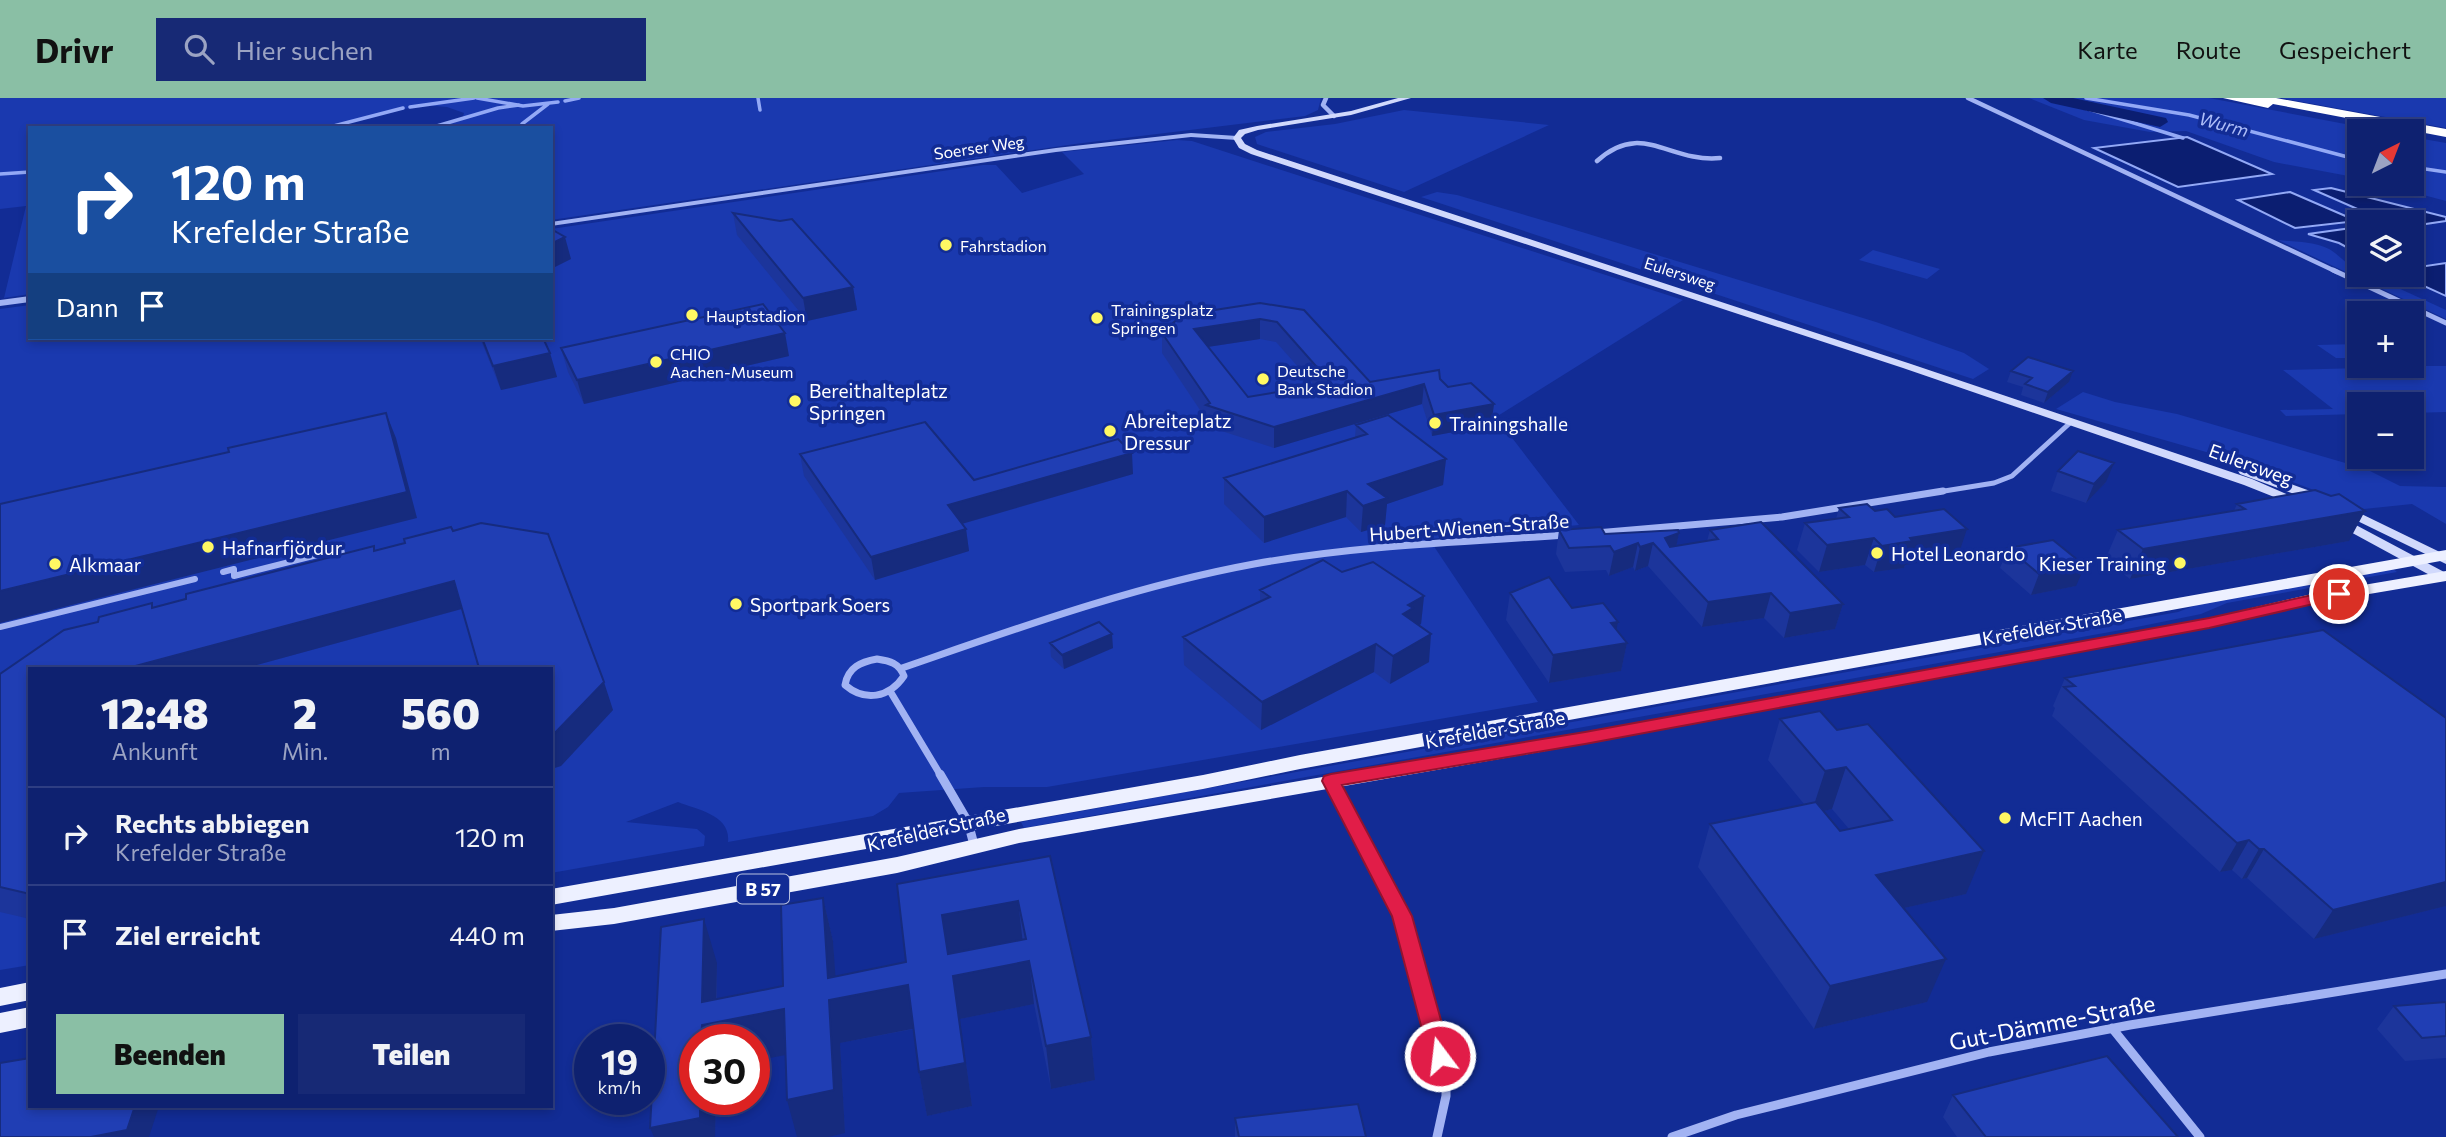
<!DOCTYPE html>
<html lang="de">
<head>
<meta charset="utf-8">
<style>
  body { margin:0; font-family:Commissioner,sans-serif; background:#172975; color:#f1f3f6; height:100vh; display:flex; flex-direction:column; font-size:26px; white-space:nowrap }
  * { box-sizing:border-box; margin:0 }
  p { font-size:23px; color:#9ba3c3 }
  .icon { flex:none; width:38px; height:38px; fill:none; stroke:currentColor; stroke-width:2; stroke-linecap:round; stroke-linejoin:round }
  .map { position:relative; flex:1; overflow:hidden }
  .panel { position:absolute; left:28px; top:569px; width:525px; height:441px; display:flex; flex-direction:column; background:#0e2170; border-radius:0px; box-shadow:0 4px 10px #0003,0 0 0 2px #2e3e83 }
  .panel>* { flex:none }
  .top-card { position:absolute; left:28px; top:28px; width:525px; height:214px; border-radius:0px; box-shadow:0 4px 10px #0003,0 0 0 2px #2e3e83; background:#1a4fa0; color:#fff; overflow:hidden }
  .needle { width:46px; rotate:42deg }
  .buttons { position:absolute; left:2347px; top:21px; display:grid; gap:14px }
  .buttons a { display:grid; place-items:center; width:77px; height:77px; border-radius:0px; background:#0e2170; box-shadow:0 4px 10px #0003,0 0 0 2px #2e3e83; font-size:35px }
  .speed { position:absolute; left:574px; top:926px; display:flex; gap:14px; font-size:35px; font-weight:700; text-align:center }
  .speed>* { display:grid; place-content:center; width:91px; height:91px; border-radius:50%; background:#0e2170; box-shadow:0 4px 10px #0003,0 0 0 2px #2e3e83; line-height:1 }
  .speed small { font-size:18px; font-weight:400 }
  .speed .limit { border:10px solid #d22; background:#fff; color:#111 }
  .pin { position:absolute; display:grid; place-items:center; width:60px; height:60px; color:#fff; margin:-30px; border:4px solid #fff; border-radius:50%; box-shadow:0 2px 7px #0007 }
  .me { position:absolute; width:77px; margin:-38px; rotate:345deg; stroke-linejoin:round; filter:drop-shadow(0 0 5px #0008) }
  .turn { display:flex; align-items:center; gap:24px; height:147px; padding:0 28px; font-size:32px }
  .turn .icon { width:91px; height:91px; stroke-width:2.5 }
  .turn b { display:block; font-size:49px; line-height:60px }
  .then { display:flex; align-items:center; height:66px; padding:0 28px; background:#0003; gap:14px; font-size:26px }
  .eta { display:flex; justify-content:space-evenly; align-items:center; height:119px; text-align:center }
  .eta b { font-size:42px; font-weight:800; line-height:49px }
  .button { display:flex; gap:14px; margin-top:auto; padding:14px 28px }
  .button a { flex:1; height:80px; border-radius:0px; background:#8abfa5; color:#111; font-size:28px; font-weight:800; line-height:80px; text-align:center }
  .button a+a { background:#172975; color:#f1f3f6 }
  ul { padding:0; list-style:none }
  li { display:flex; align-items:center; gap:21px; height:98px; padding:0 28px; border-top:2px solid #2e3e83 }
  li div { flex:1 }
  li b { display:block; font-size:26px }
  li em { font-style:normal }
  header { display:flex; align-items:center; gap:42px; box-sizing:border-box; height:98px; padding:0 35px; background:#8abfa5; color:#111 }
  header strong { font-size:33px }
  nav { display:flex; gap:38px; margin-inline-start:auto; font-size:24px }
  .search { width:490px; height:63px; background:#172975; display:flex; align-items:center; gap:18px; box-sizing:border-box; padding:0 24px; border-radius:0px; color:#9ba3c3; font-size:26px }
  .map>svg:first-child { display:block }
  .green { fill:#1a39af }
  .water { fill:#0b1e71; stroke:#93a9f6; stroke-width:2 }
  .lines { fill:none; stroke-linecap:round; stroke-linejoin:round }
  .stream { stroke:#93a9f6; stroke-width:3.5 }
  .river { fill:#0b1e71; fill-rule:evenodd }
  .pedestrian { stroke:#a2b3f3; stroke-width:6 }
  .minor-far3 { stroke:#a2b3f3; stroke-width:4.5 }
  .minor-far2 { stroke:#a2b3f3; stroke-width:5 }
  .minor-far1 { stroke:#a2b3f3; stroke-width:7 }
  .minor { stroke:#a2b3f3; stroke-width:9 }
  .tertiary { fill:#a2b3f3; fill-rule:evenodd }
  .secondary { fill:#d1d9fc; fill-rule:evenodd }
  .primary { fill:#edf0ff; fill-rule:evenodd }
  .motorway { fill:#fff; fill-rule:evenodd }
  .wall { fill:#1c359b; fill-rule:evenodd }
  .shaded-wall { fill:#162b7e }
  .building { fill:#203eb4; stroke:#162b7e; stroke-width:2; fill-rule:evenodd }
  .route { fill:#e11d48; stroke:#92132f; stroke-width:2 }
  .poi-dot { fill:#fff863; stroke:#122c95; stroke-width:2.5 }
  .labels { text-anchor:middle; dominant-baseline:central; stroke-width:7; stroke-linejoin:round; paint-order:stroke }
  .far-street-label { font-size:16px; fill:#fff; stroke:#122c95 }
  .far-poi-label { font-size:16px; fill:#fff; stroke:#122c95; text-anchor:start }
  .far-water-label { font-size:18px; font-style:italic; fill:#aebef9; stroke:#122c95 }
  .shield { fill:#122c95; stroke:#b8c0df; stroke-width:2 }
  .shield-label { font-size:18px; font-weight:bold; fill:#fff }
  .poi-label { font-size:19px; fill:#fff; stroke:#122c95; text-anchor:start }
  .street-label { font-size:19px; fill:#fff; stroke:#122c95 }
  .near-street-label { font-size:23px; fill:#fff; stroke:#122c95 }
</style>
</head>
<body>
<header>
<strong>Drivr</strong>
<div class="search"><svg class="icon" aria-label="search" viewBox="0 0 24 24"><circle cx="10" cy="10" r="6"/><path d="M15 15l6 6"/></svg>Hier suchen</div>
<nav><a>Karte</a><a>Route</a><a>Gespeichert</a></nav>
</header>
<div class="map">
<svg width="2446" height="1039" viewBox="0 0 2446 1039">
  <rect width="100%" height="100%" fill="#122c95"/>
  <path class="green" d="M0,0H1321L1318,12L1305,18L1075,46L551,122V30H434L462,22L464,15L447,9L423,7L319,30H30V196L4,200L26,108L0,111Z
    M2029,0H2209L2382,33H2359V80L2274,64L2186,33L2150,34L2084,22Z
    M2281,0H2446V30Z
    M1404,12L1549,27L1404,94L1257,46L1255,39L1266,34L1335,26Z
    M2412,39L2446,45V103L2382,86H2412Z
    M1177,42L1192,43L1683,202L1496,319L1579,427L1429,441L1538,604L1047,689H984L899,695L888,709L873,718L728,744C731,717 698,712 678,704L626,724L697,731L705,738L704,748L551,775V570H30V867L0,872V211L30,207V240H551V131L983,67H996L1022,95L1084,76L1062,54Z
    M1437,94L1457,97L1559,127L1876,224L1964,255L1989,271L1973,281L1421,99Z
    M2278,142C2295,144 2321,143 2335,155C2343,162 2349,167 2359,172V177H2370L2446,212V221Z
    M1873,152L1940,171L1927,181L1859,162Z
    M2358,246L2359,260H2336L2317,247Z
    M2395,268H2446V314L2412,315V306H2359V316L2286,318L2280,312L2333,311L2283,272L2398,269Z
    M2083,294L2115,304L2177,316L2366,371L2400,388L2446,389V426L2412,406L2364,411L2234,362L2056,311Z
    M2392,470L2397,474L2227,505L2201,516L2132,530L1024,730L1021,724L2178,514L2199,506Z"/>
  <path class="water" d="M2187,39L2272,76L2178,89L2094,50Z
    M2331,90L2446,119V123L2412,128V124H2387L2314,92Z
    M2290,94L2357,123L2295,130L2238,102Z
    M2359,129V156L2339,145L2308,136Z
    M2446,165V198L2400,177H2412V170Z"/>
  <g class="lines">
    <path class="stream" d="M477,0L523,8L558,4
      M758,0L760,12
      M2086,0L2189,17L2359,62
      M565,3L579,0
      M2072,6L2183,40
      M410,9L474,0
      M522,26L548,6
      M326,30L403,10
      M430,30L498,10L519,7
      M2412,69L2446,74
      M0,76L30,74"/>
    <path class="river" d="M2043,0H2073L2166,20L2168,24L2160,29L2051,5Z"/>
    <path class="pedestrian" d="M223,474L234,471V478L341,451L344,464
      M0,529L195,481"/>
    <path class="minor-far3" d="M1326,0L1323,7L1334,18
      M1968,0L2337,174
      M1597,63C1642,22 1669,65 1720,60"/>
    <path class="minor-far2" d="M2333,172L2446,225
      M1932,395L1994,385L2012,378L2071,324"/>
    <path class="minor-far1" d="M1596,435L1782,419L1943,393
      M877,561C890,563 899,565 904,578C889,600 865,604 845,587C848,569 861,564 877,561Z
      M902,570C1018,530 1134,488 1254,466C1357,447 1463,444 1567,437
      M890,593L941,678"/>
    <path class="minor" d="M940,676L968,724L974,747
      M1331,683L1402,818L1446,981V998L1437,1039
      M2112,930L2200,1039
      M1672,1039L1736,1017L1989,954L2130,927L2446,876"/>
    <path class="tertiary" d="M1191,35L1237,38L1241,40L1237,42L1191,39L1056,54L551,128V124L1056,50Z
      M30,198V204L0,208V202Z"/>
    <path class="secondary" d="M1398,0H1411L1351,17L1258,32L1245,36L1241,40L1245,46L1257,52L1911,266L2252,381L2307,405L2301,409L2297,408L2244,387L1903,270L1251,56L1239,50L1233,40L1239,32L1257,28L1351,13Z
      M2244,369L2324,398L2326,401L2320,405L2316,404L2240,376L2238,373L2240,370Z
      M2345,408L2446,457V466L2341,415L2339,412L2341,409Z
      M2339,418L2446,475V481H2437L2334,425L2333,422L2334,419Z"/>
    <path class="primary" d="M2446,452V462L1300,671L1203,691L551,807V791L1203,677L1300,657Z
      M2446,473V483L2316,505L2209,530L1585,646L1019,745L897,775L614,826L551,833V817L614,810L897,759L1019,731L1585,634L2209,520L2316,495Z
      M30,884V902L0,908V890Z
      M30,909V929L0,935V915Z"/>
    <path class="motorway" d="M2223,0H2276L2446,31V39L2273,6L2268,10Z"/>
  </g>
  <path class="wall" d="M733,115L853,189L857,212L807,223L737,137Z
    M1260,205L1370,284L1440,281L1448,289L1494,306L1491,327L1432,338L1422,306L1274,350L1206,328V321L1162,255V235ZM1260,241L1276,244L1315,288L1248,299L1208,249Z
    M480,240H543L550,255L557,279L501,292Z
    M561,250L789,258L584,306L568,274Z
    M2011,273L2069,284L2044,305L2021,297L2023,289L2007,284Z
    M1356,327L1446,361L1443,387L1387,406L1385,427L1361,434L1346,419L1264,445L1224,406V380L1355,339Z
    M800,356L974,382L1133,376L962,426L966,431L969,453L875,482L804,378Z
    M2058,373L2106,384L2086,405L2051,393Z
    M2237,406L2349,443L2130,481L2105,462L2118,432L2234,413Z
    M1839,410L1875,413L1895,419L1958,458L1905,467L1904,470L1874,474L1865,467L1819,474L1797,452L1805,425L1836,421Z
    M1559,432L1605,436L1679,435L1676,448L1707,443L1710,432L1843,506L1835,531L1784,540L1764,520L1702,529L1648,468L1635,473L1633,469L1609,478L1606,472L1565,474L1556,456Z
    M453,433L613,612L561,668L551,671V570L462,511L246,570H30V821L0,814V576L98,524L374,448L375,452Z
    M2008,450L2076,488L2031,497L2000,470Z
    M1342,474L1424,498L1421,526L1419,527L1429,564L1390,586L1374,574L1261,632L1184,567L1183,539L1260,504V492Z
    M1510,495L1572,510L1616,532L1627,545L1621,573L1549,585L1506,522Z
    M1050,545L1113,550L1064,571L1051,559Z
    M2065,580L2446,808L2314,841L2247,780L2242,781L2232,772L2220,774L2052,618L2055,610L2053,608Z
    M1820,613L1966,796L1904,810L1927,904L1814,931L1698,769L1710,726L1804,706L1768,662L1780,621ZM1832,711L1849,731L1840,733L1823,713Z
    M1050,758L1091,939L1095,982L1051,991L1034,906L960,921L972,1008L927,1018L919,974L914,931L840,945L845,1035L785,957L695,942L716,1001L715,1039H654L717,865V901L783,888L823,800L833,843L835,878L906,864Z
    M2446,904V960L2405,963L2377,931L2394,908Z
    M1953,997L2178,1039H1957L1943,1019Z
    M1235,1020L1366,1039H1235Z"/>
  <path class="shaded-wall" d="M565,139L571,161L551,171V146Z
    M853,189L857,212L807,223L803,200Z
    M1260,221V241L1194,251V231Z
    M785,235L789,258L584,306L577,282Z
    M550,255L557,279L501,292L493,268Z
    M2073,273L2069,284L2044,305L2048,294Z
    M1424,286L1422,306L1274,350V329Z
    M1494,306L1491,327L1432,338L1434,317Z
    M386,315L396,340L417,420L0,525V493Z
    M1132,355L1133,376L951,429L948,407Z
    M1446,361L1443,387L1387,406L1385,427L1361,434L1363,408L1368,386Z
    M2114,365L2106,384L2086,405L2094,386Z
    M1347,393L1346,419L1264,445V419Z
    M2365,413L2349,443L2130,481L2143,451Z
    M966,431L969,453L875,482L871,459Z
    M1967,431L1958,458L1905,467L1904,470L1874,474L1882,448L1910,440Z
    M1679,435L1674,459L1665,440Z
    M1874,440L1865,467L1819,474L1827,447Z
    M1638,445L1633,469L1609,478L1614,454Z
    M1653,445L1648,468L1635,473L1640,449Z
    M2085,468L2076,488L2031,497L2039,476Z
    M454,483L465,510L246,570H128Z
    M1771,495L1764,520L1702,529L1708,504Z
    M1424,498L1421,526L1412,531L1403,516L1408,507Z
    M1843,506L1835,531L1784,540L1790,515Z
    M1618,524L1613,547L1627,545L1621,573L1549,585L1553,557L1611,525Z
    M1112,536L1113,550L1064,571L1062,557Z
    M1431,536L1429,564L1390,586L1393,558Z
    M1376,546L1374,574L1261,632L1262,604Z
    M604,584L613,612L561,668L551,671V639Z
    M1846,669L1832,711L1811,716L1825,673Z
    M2249,742L2232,772L2220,774L2237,745Z
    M2259,751H2264L2247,780L2242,781Z
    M1984,753L1966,796L1860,820L1876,777Z
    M2446,784V808L2314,841L2333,812Z
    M823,800L833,843L837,901L908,887L917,930L840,945L845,1035L828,1039H797L787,1002L829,902Z
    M1018,803L1023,846L949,860L955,900L942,817Z
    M704,821L717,865L716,924L784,911L796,955L754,963V942H701Z
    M1946,861L1927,904L1814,931L1830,888Z
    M1029,863L1034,906L960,921L972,1008L927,1018L919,974L953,878Z
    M1091,939L1095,982L1051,991L1046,948Z
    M700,1001H716L715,1039H654L650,1030Z
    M135,1008H159L149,1039H91Z"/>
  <path class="building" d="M733,115L780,123L792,121L853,189L803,200Z
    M551,131L565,139L551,146Z
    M1260,205L1304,212L1370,284L1439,272L1440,281L1448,289L1471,285L1494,306L1434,317L1424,286L1274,329L1206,307L1210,305L1162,235L1182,217ZM1260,221L1277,224L1331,285L1248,299L1194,231Z
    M763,206L785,235L577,282L561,250Z
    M482,240H543L550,255L493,268Z
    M2028,259L2073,273L2048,294L2025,286L2032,280L2011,273Z
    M386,315L407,394L0,493V406L229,354L228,350Z
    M1388,317L1446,361L1368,386L1387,400L1363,408L1347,393L1264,419L1224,380L1367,336L1356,327Z
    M925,324L974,382L1118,341L1132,355L948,407L966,431L871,459L800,356Z
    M2078,353L2114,365L2094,386L2058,373Z
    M2315,392L2331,398L2339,396L2365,413L2143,451L2118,432L2245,411L2237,406Z
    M1867,406L1875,413L1887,411L1895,419L1944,411L1967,431L1910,440L1912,443L1882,448L1874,440L1827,447L1805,425L1849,419L1839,410Z
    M1761,424L1843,506L1790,515L1771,495L1708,504L1653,445L1640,449L1638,445L1614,454L1610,448L1569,450L1559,432L1601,429L1605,436L1678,432L1679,435L1665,440L1670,449L1718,441L1710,432Z
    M481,425L548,436L604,584L551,639V570H479L454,483L128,570H30V796L0,789V576L64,532L98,524L99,519L152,505V510L186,501V496L374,448V453L405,445L404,441L451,429L453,433Z
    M2053,442L2085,468L2039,476L2008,450Z
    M1323,462L1342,474L1373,464L1424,498L1408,507L1413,510L1403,516L1431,536L1393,558L1376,546L1262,604L1183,539L1270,499L1260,492Z
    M1549,479L1572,510L1603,505L1618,524L1611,525L1627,545L1553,557L1510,495Z
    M1099,524L1112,536L1062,557L1050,545Z
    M2323,532L2446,620V784L2333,812L2264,751H2259L2249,742L2237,745L2064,589L2075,588L2065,580Z
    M1820,613L1837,632L1868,626L1984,753L1876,777L1946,861L1830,888L1710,726L1816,704L1840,733L1892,722L1846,669L1825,673L1780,621Z
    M1050,758L1091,939L1046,948L1029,863L953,878L965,965L919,974L908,887L829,902L834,992L787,1002L784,911L702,927L701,942H695V1001H700V1020L650,1030L661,829L704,821L702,904L783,888L781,807L823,800L828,880L906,864L897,786ZM1018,803L1026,841L948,856L942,817Z
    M2446,904V938L2422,940L2394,908Z
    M2107,958L2178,1039H1986L1953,997Z
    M30,960V1008H135L127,1032L91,1039H0V965Z
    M1358,1006L1366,1039H1239L1235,1020Z"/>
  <path class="route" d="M2339,491L2344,492L2346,496L2344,499L2209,530L1585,646L1342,687L1412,818L1451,958L1447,964L1440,967L1432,964L1429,958L1392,818L1322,683L1324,678L1331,676L1585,634L2209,520Z"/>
  <g class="poi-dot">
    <circle cx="946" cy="147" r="7"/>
    <circle cx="692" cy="217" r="7"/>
    <circle cx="1097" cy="220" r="7"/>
    <circle cx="656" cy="264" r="7"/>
    <circle cx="1263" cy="281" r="7"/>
    <circle cx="795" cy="303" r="7"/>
    <circle cx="1435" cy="325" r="7"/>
    <circle cx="1110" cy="333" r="7"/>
    <circle cx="208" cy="449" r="7"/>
    <circle cx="1877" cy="455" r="7"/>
    <circle cx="2180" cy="465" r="7"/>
    <circle cx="55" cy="466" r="7"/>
    <circle cx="736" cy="506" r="7"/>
    <circle cx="2005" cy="720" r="7"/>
  </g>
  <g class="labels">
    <g class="far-street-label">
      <text transform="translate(979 49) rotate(-8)">Soerser Weg</text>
      <text transform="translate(1680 175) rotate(18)">Eulersweg</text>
    </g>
    <g class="far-poi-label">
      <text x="960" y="147">Fahrstadion</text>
      <text x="1111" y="211">Trainingsplatz<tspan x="1111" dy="18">Springen</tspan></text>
      <text x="706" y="217">Hauptstadion</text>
      <text x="670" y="255">CHIO<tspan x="670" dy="18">Aachen-Museum</tspan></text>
      <text x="1277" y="272">Deutsche<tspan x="1277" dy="18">Bank Stadion</tspan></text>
    </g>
    <g class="far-water-label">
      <text transform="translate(2224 26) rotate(15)">Wurm</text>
    </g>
    <rect class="shield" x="737" y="776.5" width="52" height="29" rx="5"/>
    <g class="shield-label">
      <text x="763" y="791">B 57</text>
    </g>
    <g class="poi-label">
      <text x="809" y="292">Bereithalteplatz<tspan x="809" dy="22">Springen</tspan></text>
      <text x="1124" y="322">Abreiteplatz<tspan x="1124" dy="22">Dressur</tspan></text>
      <text x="1449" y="325">Trainingshalle</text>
      <text x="222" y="449">Hafnarfjördur</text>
      <text x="1891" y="455">Hotel Leonardo</text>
      <text x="2166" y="465" text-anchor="end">Kieser Training</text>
      <text x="69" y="466">Alkmaar</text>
      <text x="750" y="506">Sportpark Soers</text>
      <text x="2019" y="720">McFIT Aachen</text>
    </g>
    <g class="street-label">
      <text transform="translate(2251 366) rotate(20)">Eulersweg</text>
      <text transform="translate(1469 429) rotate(-4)">Hubert-Wienen-Straße</text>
      <text transform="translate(2052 528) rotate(-10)">Krefelder Straße</text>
      <text transform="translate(1495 631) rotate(-10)">Krefelder Straße</text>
      <text transform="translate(936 731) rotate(-13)">Krefelder Straße</text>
    </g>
    <g class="near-street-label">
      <text transform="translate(2052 924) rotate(-11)">Gut-Dämme-Straße</text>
    </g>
  </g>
</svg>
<div class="buttons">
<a><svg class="needle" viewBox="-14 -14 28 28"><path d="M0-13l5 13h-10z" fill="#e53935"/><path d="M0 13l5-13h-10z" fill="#9ba3c3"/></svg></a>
<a><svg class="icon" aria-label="layers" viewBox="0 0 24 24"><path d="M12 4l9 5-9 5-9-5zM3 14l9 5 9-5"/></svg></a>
<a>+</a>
<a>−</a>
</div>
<div class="speed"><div>19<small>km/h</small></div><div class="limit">30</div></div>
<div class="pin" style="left:2339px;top:496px;background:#d93025"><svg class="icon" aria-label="arrive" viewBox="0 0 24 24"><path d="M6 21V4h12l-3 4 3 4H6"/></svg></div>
<svg class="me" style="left:1440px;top:958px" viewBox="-20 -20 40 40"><circle r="17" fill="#e11d48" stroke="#fff" stroke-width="3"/><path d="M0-11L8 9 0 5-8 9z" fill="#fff"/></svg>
<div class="top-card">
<div class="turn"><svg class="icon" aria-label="right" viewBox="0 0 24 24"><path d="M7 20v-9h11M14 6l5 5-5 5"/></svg><div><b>120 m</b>Krefelder Straße</div></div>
<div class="then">Dann<svg class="icon" aria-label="arrive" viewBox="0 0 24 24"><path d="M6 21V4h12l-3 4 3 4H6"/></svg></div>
</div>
<section class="panel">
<div class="eta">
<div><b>12:48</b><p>Ankunft</p></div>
<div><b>2</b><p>Min.</p></div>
<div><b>560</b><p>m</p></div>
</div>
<ul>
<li><svg class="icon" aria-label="right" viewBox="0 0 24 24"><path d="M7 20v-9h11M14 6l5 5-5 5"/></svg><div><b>Rechts abbiegen</b><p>Krefelder Straße</p></div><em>120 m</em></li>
<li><svg class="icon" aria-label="arrive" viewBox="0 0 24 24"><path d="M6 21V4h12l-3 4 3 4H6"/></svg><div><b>Ziel erreicht</b></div><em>440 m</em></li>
</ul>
<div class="button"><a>Beenden</a><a>Teilen</a></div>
</section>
</div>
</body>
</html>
